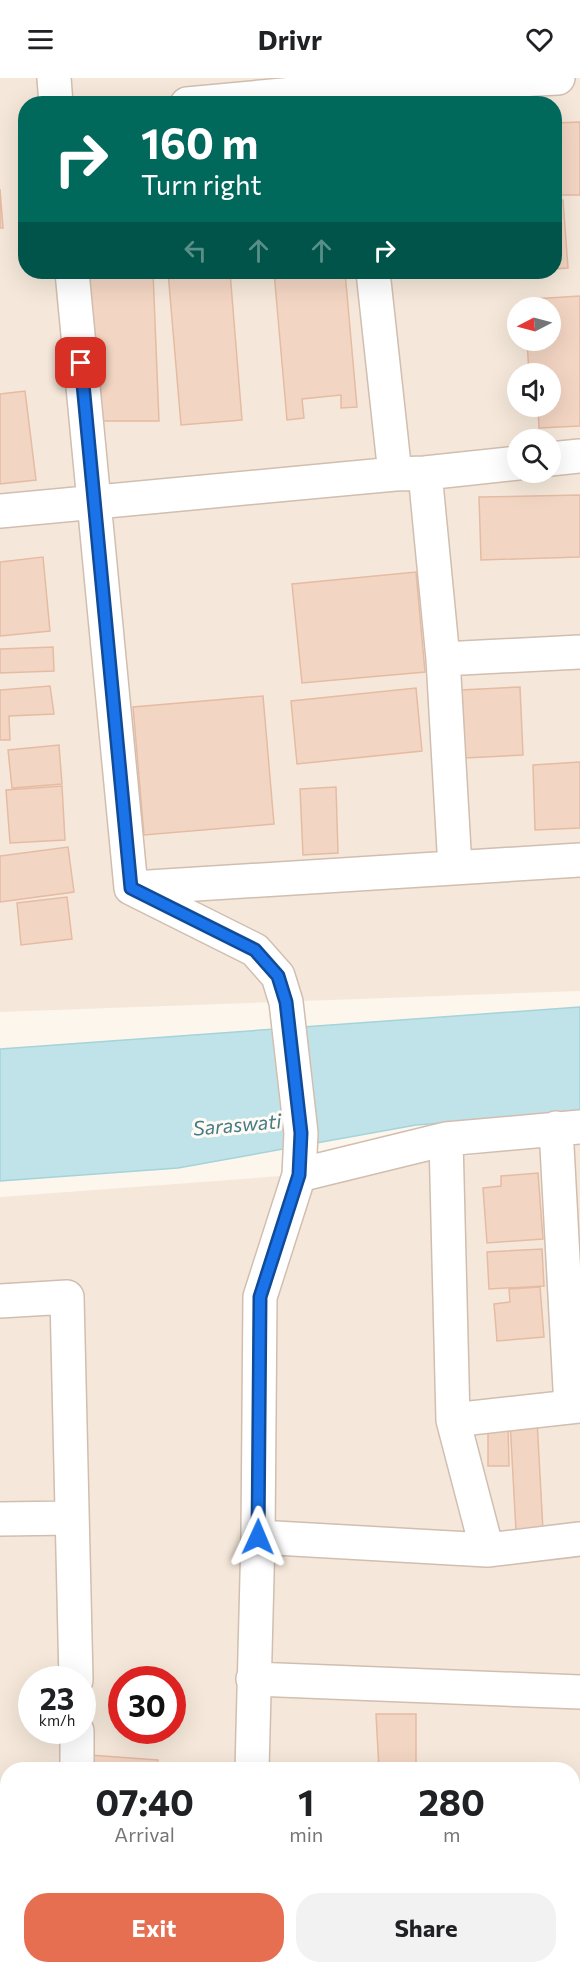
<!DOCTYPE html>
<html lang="en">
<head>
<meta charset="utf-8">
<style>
  body { margin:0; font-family:Commissioner,sans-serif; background:#f2f2f2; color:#202124; height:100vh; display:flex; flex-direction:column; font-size:22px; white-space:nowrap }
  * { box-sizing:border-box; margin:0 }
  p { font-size:20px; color:#757577 }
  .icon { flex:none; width:33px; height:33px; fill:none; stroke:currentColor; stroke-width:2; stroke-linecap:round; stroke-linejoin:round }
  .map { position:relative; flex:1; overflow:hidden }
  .sheet { position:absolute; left:0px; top:1684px; width:580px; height:212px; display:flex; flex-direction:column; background:#fff; border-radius:24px 24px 0 0; box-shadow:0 6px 24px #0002 }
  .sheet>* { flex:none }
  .hud { position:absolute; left:18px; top:18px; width:544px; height:183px; border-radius:24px; box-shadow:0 6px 24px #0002; background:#00695c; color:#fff; overflow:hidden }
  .needle { width:39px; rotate:264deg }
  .tools { position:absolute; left:507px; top:219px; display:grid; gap:12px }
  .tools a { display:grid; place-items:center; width:54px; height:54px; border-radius:50%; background:#fff; box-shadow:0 6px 24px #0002; font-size:30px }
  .speed { position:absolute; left:18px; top:1588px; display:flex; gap:12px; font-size:30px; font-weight:700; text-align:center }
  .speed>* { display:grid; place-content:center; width:78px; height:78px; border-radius:50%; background:#fff; box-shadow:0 6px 24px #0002; line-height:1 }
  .speed small { font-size:15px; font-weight:400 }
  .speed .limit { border:9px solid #d22; background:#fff; color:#111 }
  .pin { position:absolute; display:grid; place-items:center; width:51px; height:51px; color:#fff; margin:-26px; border-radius:12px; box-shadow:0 3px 9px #0006 }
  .me { position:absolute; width:66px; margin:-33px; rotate:1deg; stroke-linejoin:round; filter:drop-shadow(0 0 4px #0008) }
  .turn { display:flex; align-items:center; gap:21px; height:126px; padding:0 24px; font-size:27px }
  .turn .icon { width:78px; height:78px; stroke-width:2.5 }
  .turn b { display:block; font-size:42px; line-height:51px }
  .lanes { display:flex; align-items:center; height:57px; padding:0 24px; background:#0003; justify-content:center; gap:30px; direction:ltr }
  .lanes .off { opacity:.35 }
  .eta { display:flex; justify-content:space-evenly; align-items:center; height:102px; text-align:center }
  .eta b { font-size:36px; font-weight:700; line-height:42px }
  .action { display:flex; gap:12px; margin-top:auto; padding:12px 24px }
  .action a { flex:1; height:69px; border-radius:24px; background:#e76f51; color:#fff; font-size:24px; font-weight:700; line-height:69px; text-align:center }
  .action a+a { background:#f2f2f2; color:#202124 }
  header { display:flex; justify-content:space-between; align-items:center; height:78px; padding:0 24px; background:#fff; font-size:27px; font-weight:700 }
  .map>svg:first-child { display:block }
  .residential { fill:#f5e8da; fill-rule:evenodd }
  .water { fill:#bfe3e8; stroke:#a5d3da; stroke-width:1.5 }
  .building { fill:#f3d5c3; stroke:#e6bba3; stroke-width:1.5 }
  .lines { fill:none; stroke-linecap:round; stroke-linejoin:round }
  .minor-casing { stroke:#d1beb0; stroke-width:36 }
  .minor { stroke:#fff; stroke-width:33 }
  .route-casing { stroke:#114b97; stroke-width:15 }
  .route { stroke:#1a73e8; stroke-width:10 }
  .labels { text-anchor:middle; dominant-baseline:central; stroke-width:6; stroke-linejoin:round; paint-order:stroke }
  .water-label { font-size:20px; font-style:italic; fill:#437c86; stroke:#fffaf3 }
</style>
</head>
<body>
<header><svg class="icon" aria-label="menu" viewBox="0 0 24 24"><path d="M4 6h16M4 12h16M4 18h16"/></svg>Drivr<svg class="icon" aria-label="heart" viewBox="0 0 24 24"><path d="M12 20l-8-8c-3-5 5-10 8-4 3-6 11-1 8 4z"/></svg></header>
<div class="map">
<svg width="580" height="1895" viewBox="0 0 580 1895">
  <rect width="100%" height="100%" fill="#fdf6ec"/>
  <path class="residential" d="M0,0H580V913L0,934ZM26,26H555V194H26ZM518,230H550V262H518ZM518,296H550V328H518ZM518,362H550V394H518Z
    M580,1063V1895H0V1119L363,1092ZM32,1602H82V1653H32ZM122,1602H172V1653H122ZM8,1692H573V1888H8Z"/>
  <path class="water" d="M580,929V1034L416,1047L178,1090L0,1103V971Z"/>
  <path class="building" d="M580,44V117H555V45Z
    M0,111L3,150H0Z
    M555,122H563L568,190L555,191Z
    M84,194H153L159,343H100Z
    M168,194H230L242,342L181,347Z
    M274,194H345L357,329L341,330V317L302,321L304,340L287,342Z
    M580,218V348L539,350L538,328H550V296H529L527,262H550V230H534L533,221Z
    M25,313L36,402L0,406V316Z
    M580,417V479L481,482L479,419Z
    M43,479L50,553L0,558V484Z
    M416,494L425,594L302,605L292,506Z
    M53,569L54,593L0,595V571Z
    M50,608L54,636L9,638L10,662H0V612Z
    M520,609L523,677L465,680L461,612Z
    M416,610L422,673L297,686L291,623Z
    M263,618L274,746L144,757L133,629Z
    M59,667L62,706L12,710L8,672Z
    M580,684V750L535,752L533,687Z
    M62,708L65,762L10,765L6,712Z
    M336,709L338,775L303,777L300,711Z
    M68,769L74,814L0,824V778Z
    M67,819L72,861L21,867L17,825Z
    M538,1095L543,1161L487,1165L483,1110L501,1108V1098Z
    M542,1171L544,1208L489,1211L487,1174Z
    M540,1209L544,1259L497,1263L494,1226L510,1224L509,1211Z
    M537,1342L543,1452L516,1453L510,1343Z
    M488,1346H508L509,1388H488Z
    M376,1636H416V1692H379Z
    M89,1677L158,1682L157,1692H88Z
    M573,1810H580V1872H573Z
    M0,1846H8L0,1894Z
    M573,1875H580V1895H529V1888H573Z
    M84,1888H128L127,1895H84Z
    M166,1888H205L204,1895H165Z"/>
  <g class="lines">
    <g class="minor-casing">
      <path id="minor" d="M54,0L56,26
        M187,26L357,10L558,0
        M72,194L131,810L255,872L278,898L286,924L301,1055L299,1097L260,1219L258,1459L252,1692
        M373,194L395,396
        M550,381L580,378
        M425,395L443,581L455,790
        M0,433L395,396L425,395L518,385
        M443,581L580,574
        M133,810L580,782
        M556,1050L571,1329
        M446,1061L453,1342L487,1472
        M299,1097L446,1061L580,1049
        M0,1223L67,1219L76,1602
        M453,1342L580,1328
        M0,1441L72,1440
        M258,1459L487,1472L580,1461
        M253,1601L580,1614
        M77,1653V1692
        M0,1756L8,1757
        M573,1789L580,1790
        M263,1888L264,1895
        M499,1895V1888"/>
    </g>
    <use href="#minor" class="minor"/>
  </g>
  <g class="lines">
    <g class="route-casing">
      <path id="route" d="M81,285L131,810L255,872L278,898L286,924L301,1055L299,1097L260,1219L258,1459"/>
    </g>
    <use href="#route" class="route"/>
  </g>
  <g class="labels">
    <g class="water-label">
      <text transform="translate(237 1046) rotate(-5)">Saraswati</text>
    </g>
  </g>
</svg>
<div class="tools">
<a><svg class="needle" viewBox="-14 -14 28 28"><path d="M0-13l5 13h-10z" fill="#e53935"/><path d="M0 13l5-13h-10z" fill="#757577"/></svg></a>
<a><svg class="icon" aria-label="sound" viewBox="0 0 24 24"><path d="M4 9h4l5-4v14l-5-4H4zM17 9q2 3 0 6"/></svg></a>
<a><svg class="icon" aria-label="search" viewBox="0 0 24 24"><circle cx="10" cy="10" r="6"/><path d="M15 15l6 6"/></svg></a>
</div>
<div class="speed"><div>23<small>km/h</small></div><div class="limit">30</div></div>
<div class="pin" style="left:81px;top:285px;background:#d93025"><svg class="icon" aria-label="arrive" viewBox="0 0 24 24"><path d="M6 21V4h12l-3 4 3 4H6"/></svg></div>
<svg class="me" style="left:258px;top:1459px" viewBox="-20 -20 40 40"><path d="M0-17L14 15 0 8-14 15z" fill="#1a73e8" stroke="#fff" stroke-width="4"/></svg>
<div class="hud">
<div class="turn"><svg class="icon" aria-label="right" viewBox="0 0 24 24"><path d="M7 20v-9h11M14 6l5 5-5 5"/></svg><div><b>160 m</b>Turn right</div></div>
<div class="lanes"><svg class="icon off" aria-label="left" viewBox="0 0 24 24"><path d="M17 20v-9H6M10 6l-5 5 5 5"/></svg><svg class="icon off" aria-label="ahead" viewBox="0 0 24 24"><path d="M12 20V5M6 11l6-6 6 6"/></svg><svg class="icon off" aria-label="ahead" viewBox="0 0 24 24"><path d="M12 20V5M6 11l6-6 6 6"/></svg><svg class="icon" aria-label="right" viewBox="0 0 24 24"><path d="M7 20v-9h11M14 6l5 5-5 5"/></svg></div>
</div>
<section class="sheet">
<div class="eta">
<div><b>07:40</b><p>Arrival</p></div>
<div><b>1</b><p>min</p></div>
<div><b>280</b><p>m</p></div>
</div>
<div class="action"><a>Exit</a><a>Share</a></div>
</section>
</div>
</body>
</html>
